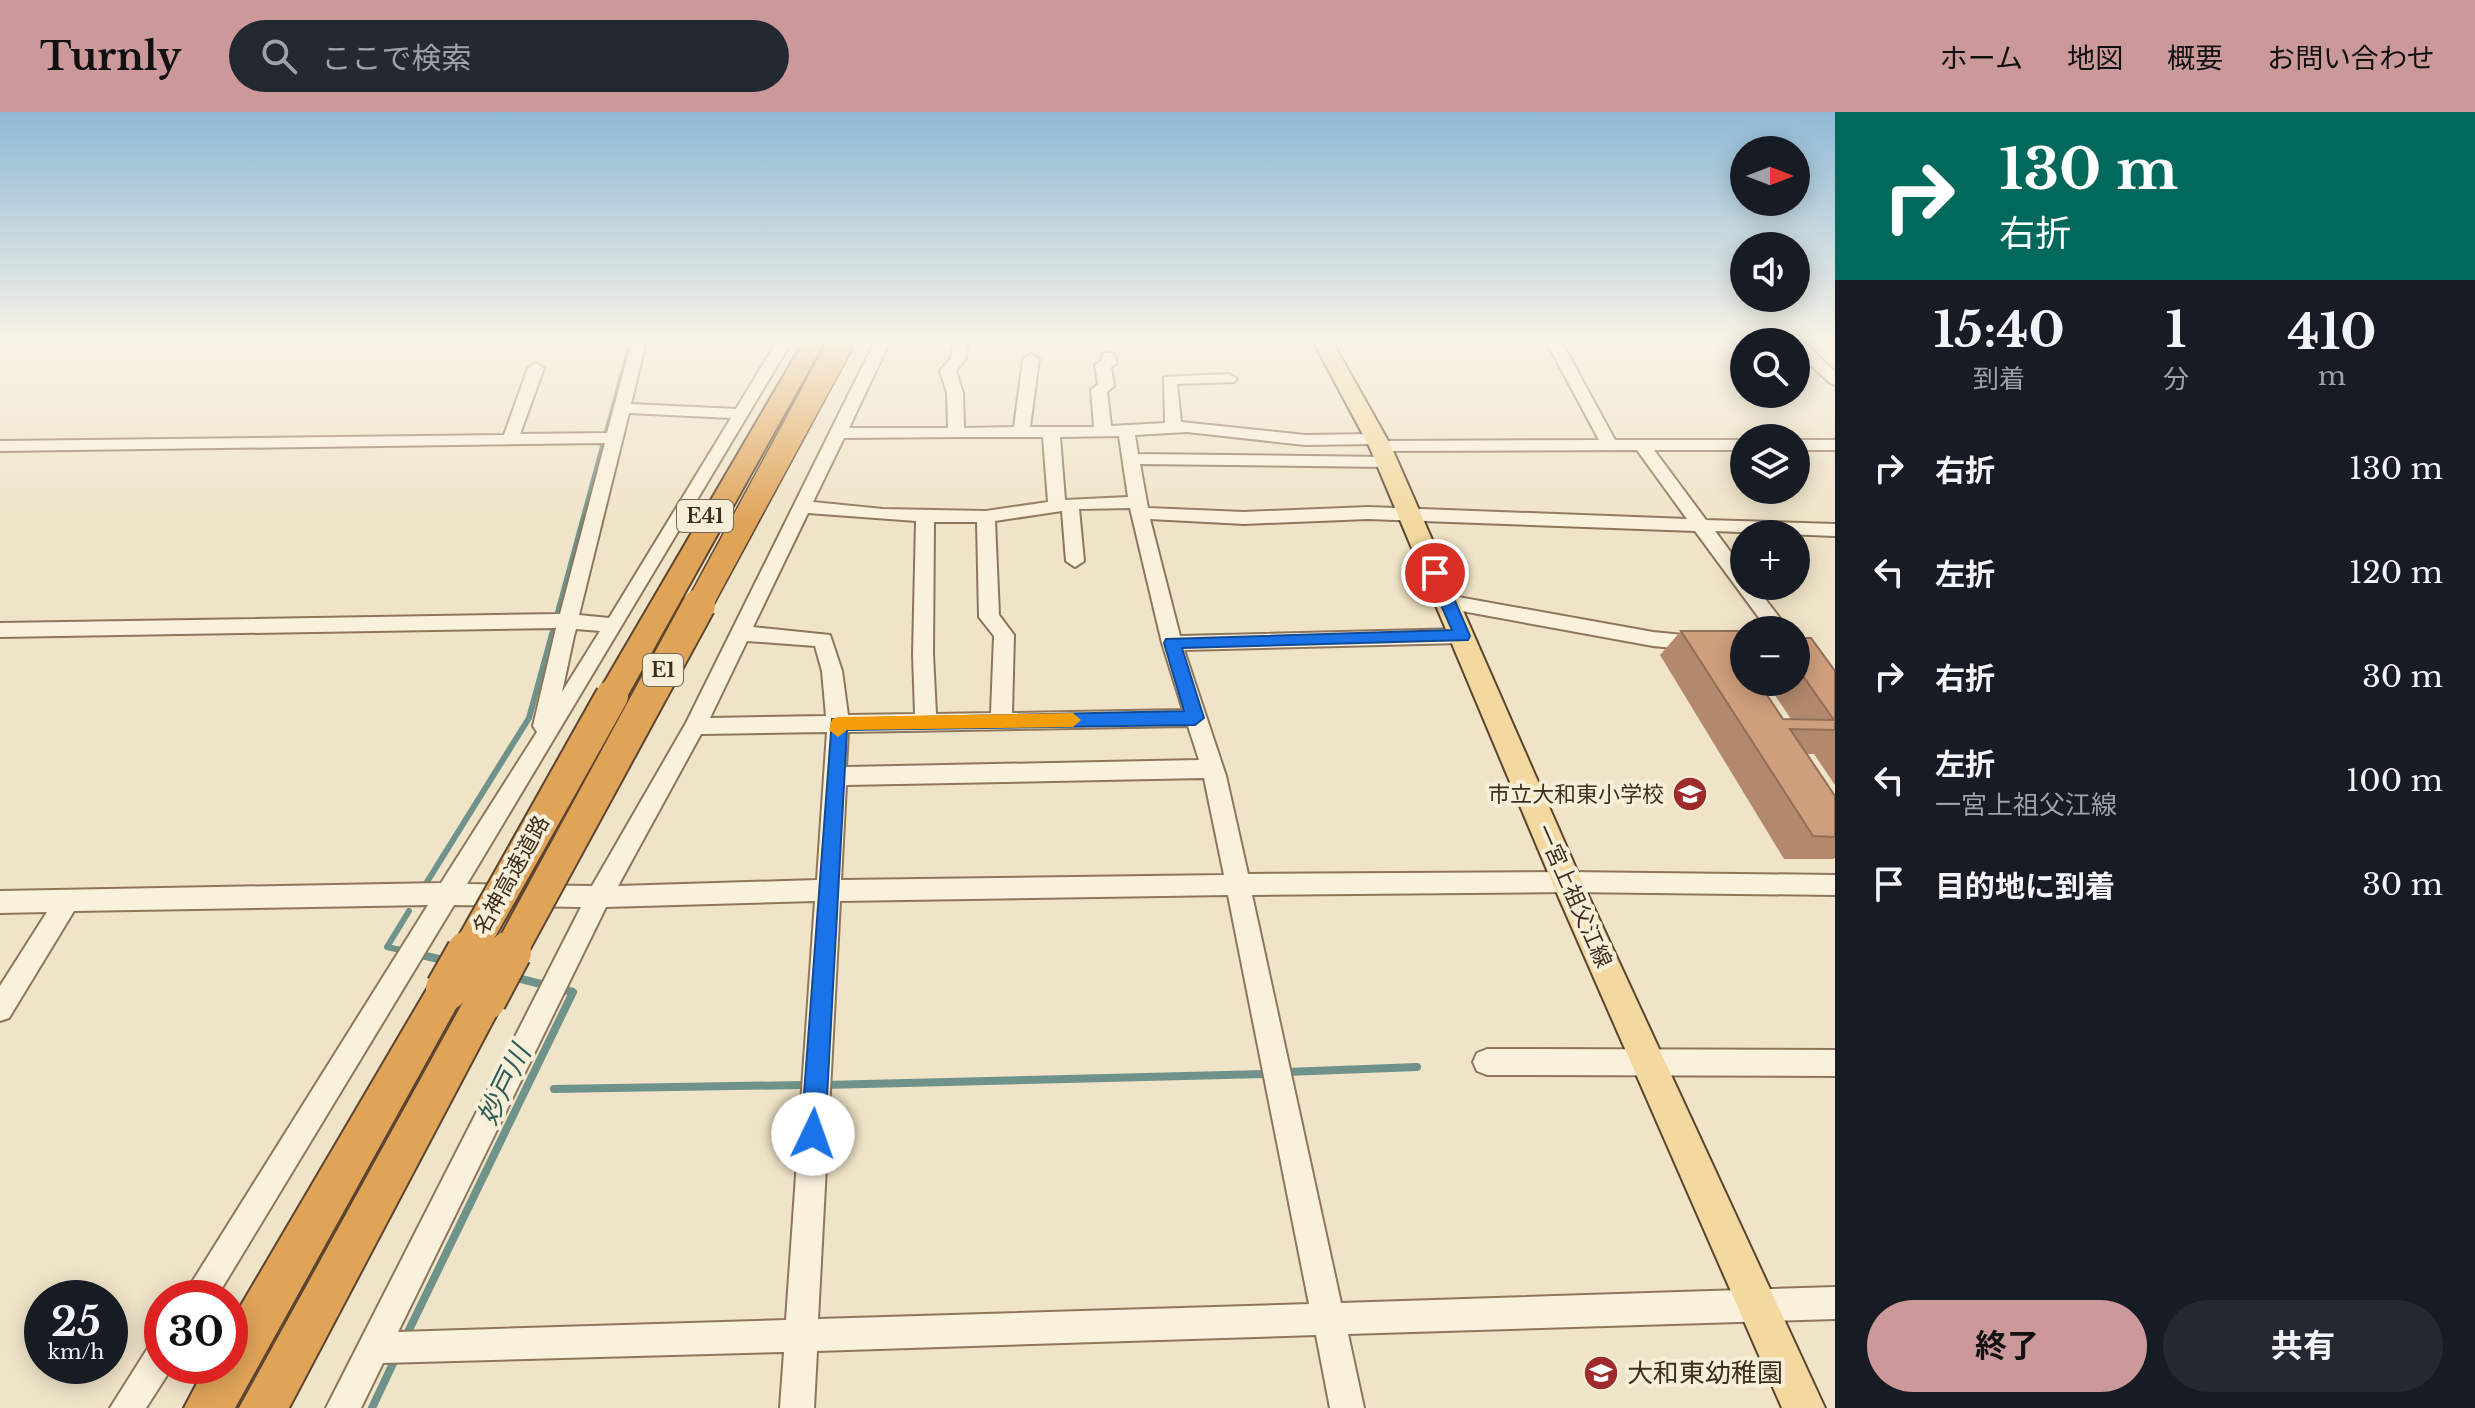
<!DOCTYPE html>
<html lang="ja">
<head>
<meta charset="utf-8">
<style>
  body { margin:0; font-family:"Libre Baskerville","Noto Sans JP",serif; background:#242831; color:#f1f3f6; height:100vh; display:flex; flex-direction:column; font-size:30px; white-space:nowrap }
  * { box-sizing:border-box; margin:0 }
  p { font-size:26px; color:#9ea1a6 }
  .icon { flex:none; width:44px; height:44px; fill:none; stroke:currentColor; stroke-width:2; stroke-linecap:round; stroke-linejoin:round }
  .map { position:relative; flex:1; overflow:hidden }
  .details { display:flex; flex-direction:column; background:#171b24; width:640px }
  .details>* { flex:none }
  .hud { background:#00695c; color:#fff; overflow:hidden }
  .needle { width:52px; rotate:90deg }
  .buttons { position:absolute; left:1730px; top:24px; display:grid; gap:16px }
  .buttons a { display:grid; place-items:center; width:80px; height:80px; border-radius:50%; background:#171b24; box-shadow:0 4px 20px #0003; font-size:40px }
  .speed { position:absolute; left:24px; top:1168px; display:flex; gap:16px; font-size:40px; font-weight:700; text-align:center }
  .speed>* { display:grid; place-content:center; width:104px; height:104px; border-radius:50%; background:#171b24; box-shadow:0 4px 20px #0003; line-height:1 }
  .speed small { font-size:20px; font-weight:400 }
  .speed .limit { border:12px solid #d22; background:#fff; color:#111 }
  .pin { position:absolute; display:grid; place-items:center; width:68px; height:68px; color:#fff; margin:-34px; border:4px solid #fff; border-radius:50%; box-shadow:0 2px 8px #0007 }
  .me { position:absolute; width:88px; margin:-44px; rotate:3deg; stroke-linejoin:round; filter:drop-shadow(0 0 6px #0008) }
  .turn { display:flex; align-items:center; gap:28px; height:168px; padding:0 32px; font-size:36px }
  .turn .icon { width:104px; height:104px; stroke-width:2.5 }
  .turn b { display:block; font-size:56px; line-height:68px }
  .eta { display:flex; justify-content:space-evenly; align-items:center; height:136px; text-align:center }
  .eta b { font-size:48px; font-weight:700; line-height:56px }
  .button { display:flex; gap:16px; margin-top:auto; padding:16px 32px }
  .button a { flex:1; height:92px; border-radius:48px; background:#cc999b; color:#111; font-size:32px; font-weight:700; line-height:92px; text-align:center }
  .button a+a { background:#242831; color:#f1f3f6 }
  ul { padding:0; list-style:none }
  li { display:flex; align-items:center; gap:24px; height:104px; padding:0 32px }
  li div { flex:1 }
  li b { display:block; font-size:30px }
  li em { font-style:normal }
  header { display:flex; align-items:center; gap:48px; box-sizing:border-box; height:112px; padding:0 40px; background:#cc999b; color:#111 }
  header strong { font-size:38px }
  nav { display:flex; gap:44px; margin-inline-start:auto; font-size:28px }
  .search { width:560px; height:72px; background:#242831; display:flex; align-items:center; gap:20px; box-sizing:border-box; padding:0 28px; border-radius:44px; color:#9ea1a6; font-size:30px }
  main { display:flex; flex:1; min-height:0 }
  .map>svg:first-child { display:block }
  .lines { fill:none; stroke-linecap:round; stroke-linejoin:round }
  .stream-far2 { stroke:#6f938a; stroke-width:5 }
  .stream-far1 { stroke:#6f938a; stroke-width:6 }
  .stream { stroke:#6f938a; stroke-width:8 }
  .minor-casing { stroke:#8d765c; stroke-width:4 }
  .major-casing { stroke:#5b4430; stroke-width:4 }
  .highway-casing { stroke:#5b4430; stroke-width:4 }
  .minor { fill:#faf1dc; fill-rule:evenodd }
  .major { fill:#f3d9a0; fill-rule:evenodd }
  .highway { fill:#e0a458; fill-rule:evenodd }
  .highway-bridge-far2-casing { stroke:#5b4430; stroke-width:28; stroke-linecap:butt }
  .highway-bridge-far1-casing { stroke:#5b4430; stroke-width:36; stroke-linecap:butt }
  .highway-bridge-casing { stroke:#5b4430; stroke-width:46; stroke-linecap:butt }
  .highway-bridge-far2 { stroke:#e0a458; stroke-width:25 }
  .highway-bridge-far1 { stroke:#e0a458; stroke-width:32 }
  .highway-bridge { stroke:#e0a458; stroke-width:42 }
  .wall { fill:#b2896c }
  .building { fill:#cf9f7d; stroke:#916f58; stroke-width:2 }
  .route { fill:#1a73e8; stroke:#114b97; stroke-width:2 }
  .slow { fill:#f59e0b }
  .labels { text-anchor:middle; dominant-baseline:central; stroke-width:8; stroke-linejoin:round; paint-order:stroke }
  .shield { fill:#f7eed8; stroke:#756857; stroke-width:2 }
  .shield-label { font-size:20px; font-weight:bold; fill:#3d2e20 }
  .poi-label { font-size:22px; fill:#3d2e20; stroke:#f7eed8; text-anchor:end }
  .street-label { font-size:22px; fill:#3d2e20; stroke:#f7eed8 }
  .near-poi-label { font-size:26px; fill:#3d2e20; stroke:#f7eed8; text-anchor:start }
  .near-water-label { font-size:28px; font-style:italic; fill:#2f5d5a; stroke:#f7eed8 }
</style>
</head>
<body>
<header>
<strong>Turnly</strong>
<div class="search"><svg class="icon" aria-label="search" viewBox="0 0 24 24"><circle cx="10" cy="10" r="6"/><path d="M15 15l6 6"/></svg>ここで検索</div>
<nav><a>ホーム</a><a>地図</a><a>概要</a><a>お問い合わせ</a></nav>
</header>
<main>
<div class="map">
<svg width="1835" height="1296" viewBox="0 0 1835 1296">
  <rect width="100%" height="100%" fill="#f0e4c8"/>
  <g class="lines">
    <path class="stream-far2" d="M559,495L631,229"/>
    <path class="stream-far1" d="M422,778L529,606L560,493
      M405,839L387,835L409,799"/>
    <path class="stream" d="M416,842L444,848
      M513,865L549,874
      M1286,960L1417,955
      M824,973L1265,962
      M554,977L802,973
      M406,1224L573,880L560,877
      M372,1296L396,1245"/>
    <g class="minor-casing">
      <path id="minor" d="M632,229H646L631,292L736,297L777,229H792L467,772L592,774L686,611L875,229H890L849,316H948L947,281L940,259L951,246L954,229H968L966,246L956,259L963,281L964,316L1014,315L1023,247L1031,242L1039,247L1030,315H1094L1091,278L1098,272L1095,253L1101,249L1103,241H1113L1117,251L1111,255L1114,274L1107,280L1111,314L1165,311L1164,265L1229,262L1237,267L1234,270L1177,272L1181,310L1305,323L1376,322L1382,324L1383,329L1599,328L1546,229H1561L1615,328H1744V338H1654L1706,408L1835,412V424L1715,419L1744,458V474H1755L1789,518H1768L1695,419L1368,407L1244,412L1150,407L1180,524L1462,517L1472,524L1462,531L1184,538L1226,664L1248,762L1567,760L1835,763V783L1567,780L1252,783L1341,1191L1835,1175V1207L1348,1222L1364,1296H1330L1316,1223L817,1239L814,1296H780L784,1240L383,1251L361,1296H326L581,795L454,793L216,1186H182L428,793L74,799L9,906L0,909V874L47,800L0,801V779L441,771L537,620L533,614L556,516L0,525V511L560,502L605,331L0,339V329L504,323L528,256L536,251L544,256L520,322L607,321ZM629,301L731,306L609,506L579,503ZM1187,320L1305,333L1373,332L1374,338L1380,339L1637,338L1687,407L1368,395L1244,400L1148,396L1140,352L1387,355L1395,350L1387,345L1138,342L1135,323ZM1119,324L1128,385L1065,388L1060,325ZM958,325H1043L1048,390L986,399L883,397L813,390L844,326ZM1130,396L1162,531L1183,598L1012,601L1014,523L999,503L995,409L1062,399L1066,449L1075,455L1084,449L1079,397ZM808,401L916,409L913,542L915,602L848,603L842,559L830,523L753,515ZM934,410H977L979,505L994,524L991,601L936,602L933,542ZM576,517L600,519L562,580L574,524ZM747,529L815,534L822,559L826,604L710,606ZM1188,614L1199,648L846,655L848,620ZM827,620L817,768L618,774L701,622ZM1204,666L1224,763L841,768L846,673ZM1228,783L1309,1192L818,1207L840,789ZM815,789L786,1208L398,1220L606,795Z
        M1803,229L1835,260V273L1830,271L1796,239V230H1789Z
        M1796,328H1835V338H1796Z
        M1447,483L1653,520L1744,529V543L1653,534L1440,495L1437,490Z
        M1487,937L1835,938V964L1487,963L1477,959L1473,950L1477,941Z
        M162,1226V1254H173L146,1296H110L151,1231Z"/>
    </g>
    <g class="major-casing">
      <path id="major" d="M1313,229H1332L1391,334L1582,770L1825,1296H1782L1552,770L1369,334Z"/>
    </g>
    <g class="highway-casing">
      <path id="highway" d="M804,229H825L623,592L612,595L601,592L597,584L601,576Z
        M447,859L460,865L466,877L460,889L235,1296H184L206,1254H230V1212L434,865Z
        M485,869L498,874L504,887L498,900L289,1296H239L472,874Z"/>
    </g>
    <use href="#minor" class="minor"/>
    <use href="#major" class="major"/>
    <use href="#highway" class="highway"/>
    <g class="highway-bridge-far2-casing">
      <path id="highway-bridge-far2" d="M698,495L842,229"/>
    </g>
    <g class="highway-bridge-far1-casing">
      <path id="highway-bridge-far1" d="M467,842L612,584
        M509,842L699,493"/>
    </g>
    <g class="highway-bridge-casing">
      <path id="highway-bridge" d="M447,877L468,840
        M485,887L510,840"/>
    </g>
    <use href="#highway-bridge-far2" class="highway-bridge-far2"/>
    <use href="#highway-bridge-far1" class="highway-bridge-far1"/>
    <use href="#highway-bridge" class="highway-bridge"/>
  </g>
  <path class="wall" d="M1681,519L1744,527V570L1783,607H1791L1766,570H1796V526L1835,559V673L1814,642H1807L1835,684V746L1833,747H1784L1660,543Z"/>
  <path class="building" d="M1681,519H1739L1744,527V543H1740L1744,549V570H1758L1783,607L1834,608L1796,554V526H1811L1835,559V618L1790,617L1835,684V725L1813,724Z"/>
  <linearGradient id="sky" x2="0" y2="1"><stop stop-color="#8fbad6"/><stop offset="0.56" stop-color="#f8f3e6"/><stop offset="1" stop-color="#f8f3e6" stop-opacity="0"/></linearGradient>
  <rect width="1835" height="411" fill="url(#sky)"/>
  <path class="route" d="M1435,455L1443,461L1470,524L1468,528L1182,536L1204,606L1195,613L847,618L825,1022L821,1030L813,1033L805,1030L801,1022L832,607L1184,599L1164,531L1166,527L1452,518L1427,461Z"/>
  <path class="slow" d="M1073,601L1081,608L1073,615L847,618L838,625L829,618L832,607L838,605Z"/>
  <defs>
    <g id="school-disc" transform="scale(1.8)"><circle r="9.5" fill="#9e2a2b" stroke="#f7eed8"/><path d="M0-5L7-2L0 1L-7-2ZM-4 1L0 2.5L4 1V4Q0 6-4 4Z" fill="#fff"/></g>
  </defs>
  <g fill-rule="evenodd">
    <use href="#school-disc" x="1690" y="682"/>
    <use href="#school-disc" x="1601" y="1261"/>
  </g>
  <g class="labels">
    <g class="shield">
      <rect x="677" y="388" width="56" height="32" rx="6"/>
      <rect x="643" y="542" width="40" height="32" rx="6"/>
    </g>
    <g class="shield-label">
      <text x="705" y="404">E41</text>
      <text x="663" y="558">E1</text>
    </g>
    <g class="poi-label">
      <text x="1664" y="682">市立大和東小学校</text>
    </g>
    <g class="street-label">
      <text transform="translate(511 763) rotate(-61)">名神高速道路</text>
      <text transform="translate(1574 784) rotate(66)">一宮上祖父江線</text>
    </g>
    <g class="near-poi-label">
      <text x="1627" y="1261">大和東幼稚園</text>
    </g>
    <g class="near-water-label">
      <text transform="translate(504 973) rotate(-64)">妙戸川</text>
    </g>
  </g>
</svg>
<div class="buttons">
<a><svg class="needle" viewBox="-14 -14 28 28"><path d="M0-13l5 13h-10z" fill="#e53935"/><path d="M0 13l5-13h-10z" fill="#9ea1a6"/></svg></a>
<a><svg class="icon" aria-label="sound" viewBox="0 0 24 24"><path d="M4 9h4l5-4v14l-5-4H4zM17 9q2 3 0 6"/></svg></a>
<a><svg class="icon" aria-label="search" viewBox="0 0 24 24"><circle cx="10" cy="10" r="6"/><path d="M15 15l6 6"/></svg></a>
<a><svg class="icon" aria-label="layers" viewBox="0 0 24 24"><path d="M12 4l9 5-9 5-9-5zM3 14l9 5 9-5"/></svg></a>
<a>+</a>
<a>−</a>
</div>
<div class="speed"><div>25<small>km/h</small></div><div class="limit">30</div></div>
<div class="pin" style="left:1435px;top:461px;background:#d93025"><svg class="icon" aria-label="arrive" viewBox="0 0 24 24"><path d="M6 21V4h12l-3 4 3 4H6"/></svg></div>
<svg class="me" style="left:813px;top:1022px" viewBox="-20 -20 40 40"><circle r="19" fill="#fff"/><path d="M0-13L10 11 0 6-10 11z" fill="#1a73e8"/></svg>
</div>
<section class="details">
<div class="hud">
<div class="turn"><svg class="icon" aria-label="right" viewBox="0 0 24 24"><path d="M7 20v-9h11M14 6l5 5-5 5"/></svg><div><b>130 m</b>右折</div></div>
</div>
<div class="eta">
<div><b>15:40</b><p>到着</p></div>
<div><b>1</b><p>分</p></div>
<div><b>410</b><p>m</p></div>
</div>
<ul>
<li><svg class="icon" aria-label="right" viewBox="0 0 24 24"><path d="M7 20v-9h11M14 6l5 5-5 5"/></svg><div><b>右折</b></div><em>130 m</em></li>
<li><svg class="icon" aria-label="left" viewBox="0 0 24 24"><path d="M17 20v-9H6M10 6l-5 5 5 5"/></svg><div><b>左折</b></div><em>120 m</em></li>
<li><svg class="icon" aria-label="right" viewBox="0 0 24 24"><path d="M7 20v-9h11M14 6l5 5-5 5"/></svg><div><b>右折</b></div><em>30 m</em></li>
<li><svg class="icon" aria-label="left" viewBox="0 0 24 24"><path d="M17 20v-9H6M10 6l-5 5 5 5"/></svg><div><b>左折</b><p>一宮上祖父江線</p></div><em>100 m</em></li>
<li><svg class="icon" aria-label="arrive" viewBox="0 0 24 24"><path d="M6 21V4h12l-3 4 3 4H6"/></svg><div><b>目的地に到着</b></div><em>30 m</em></li>
</ul>
<div class="button"><a>終了</a><a>共有</a></div>
</section>
</main>
</body>
</html>
